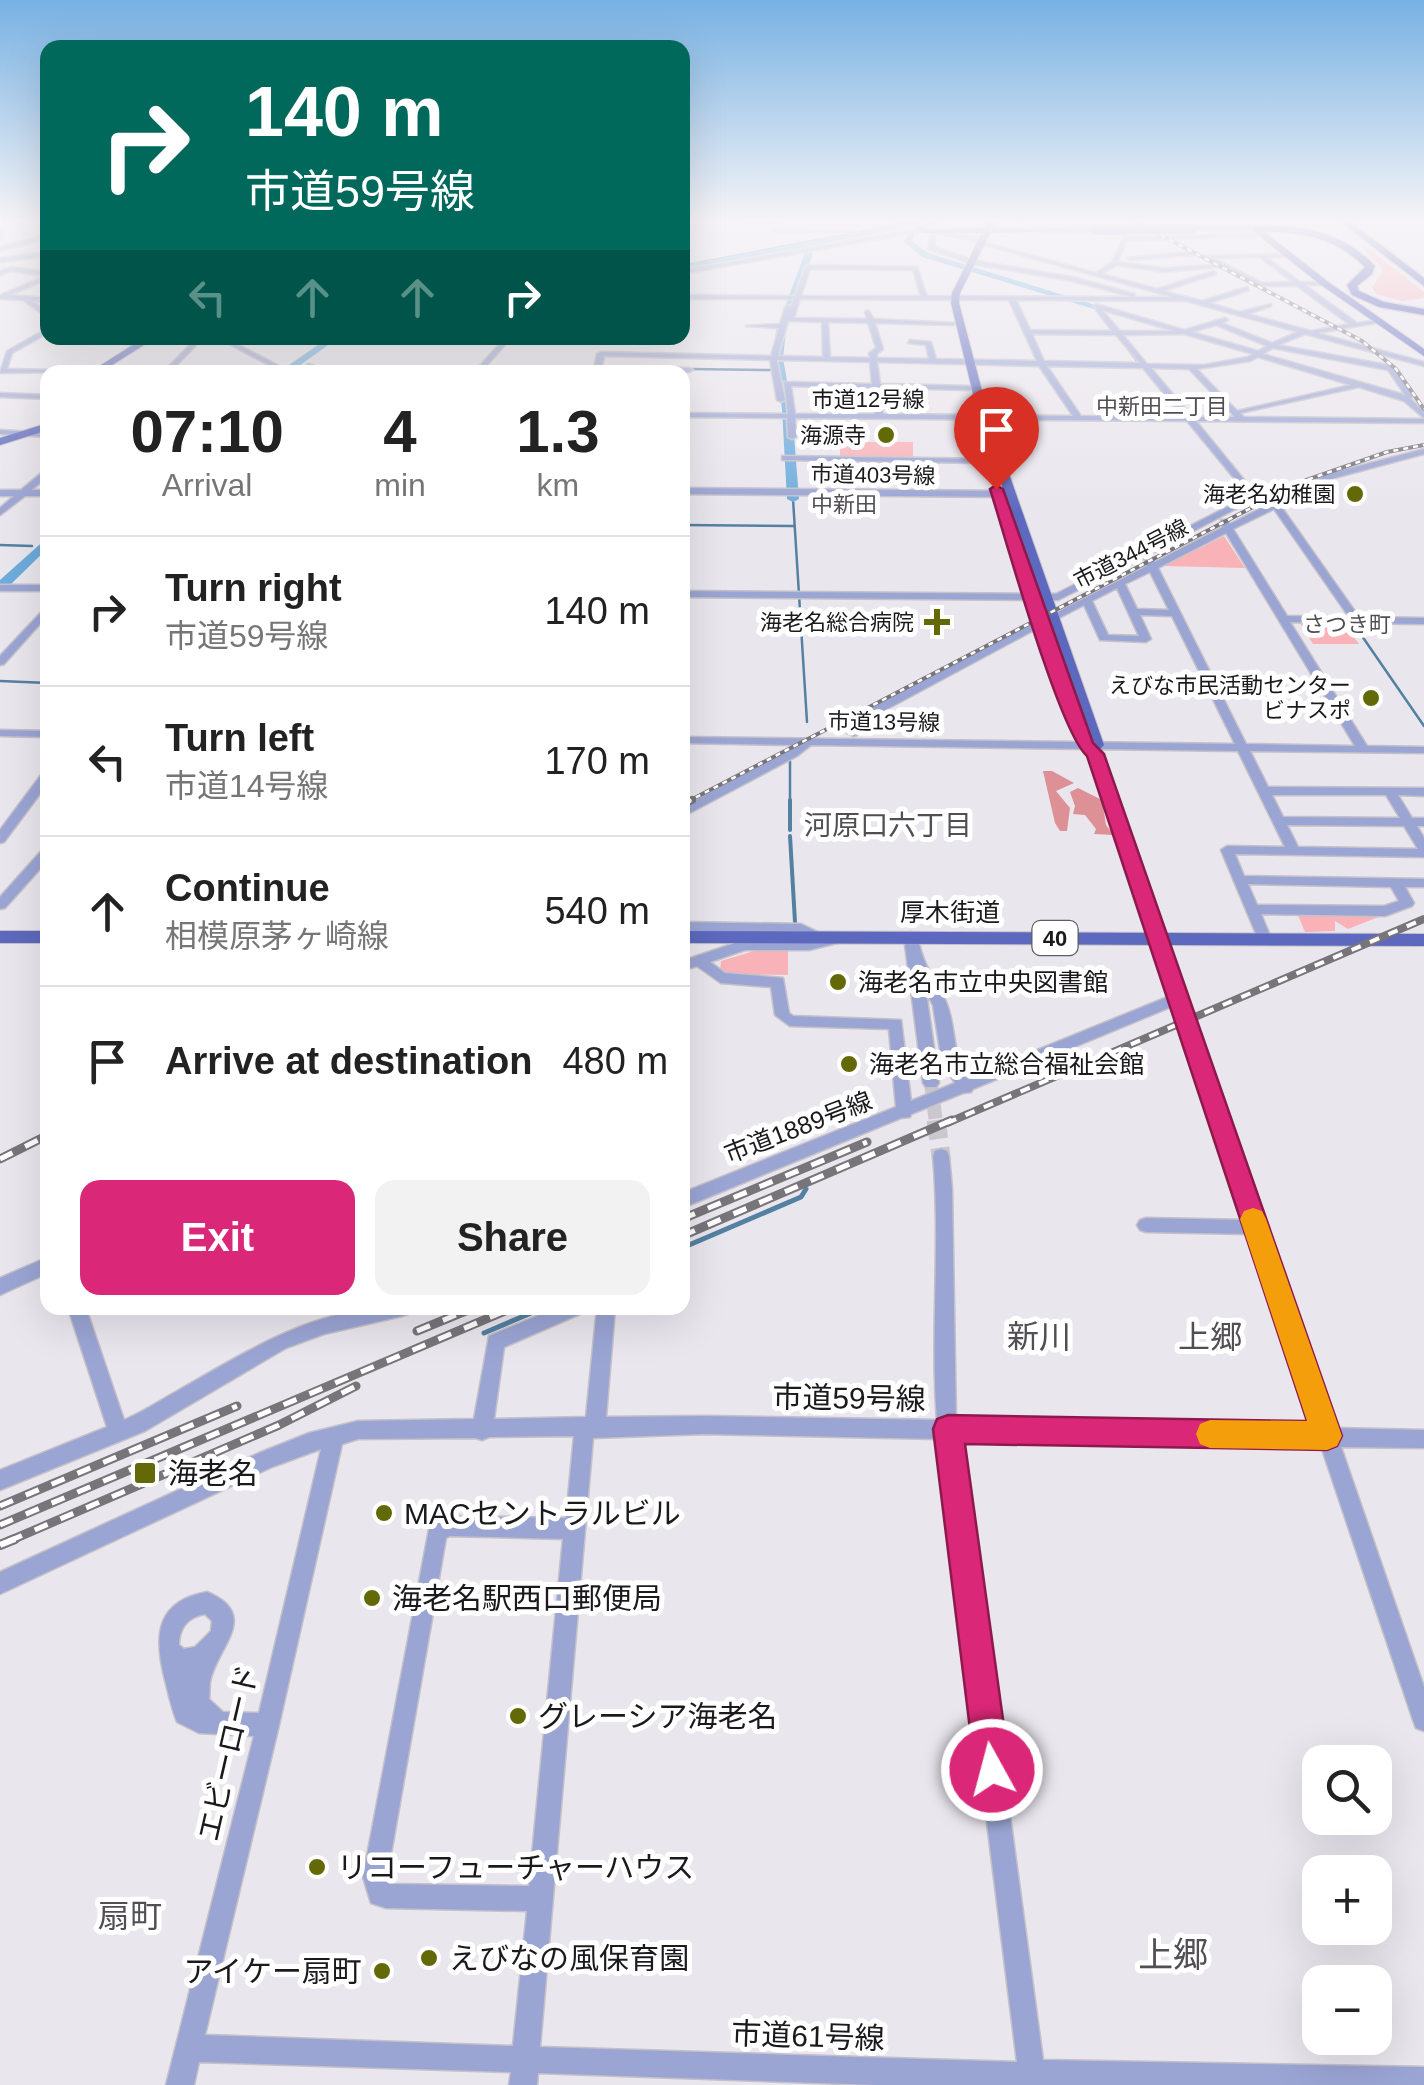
<!DOCTYPE html>
<html lang="en">
<head>
<meta charset="utf-8">
<style>
  body { margin:0; font-family:Arial,"Noto Sans JP",sans-serif; background:#f2f2f2; color:#222; height:100vh; display:flex; flex-direction:column; font-size:38px; white-space:nowrap }
  * { box-sizing:border-box; margin:0 }
  p { font-size:32px; color:#767676 }
  .icon { flex:none; width:55px; height:55px; fill:none; stroke:currentColor; stroke-width:2; stroke-linecap:round; stroke-linejoin:round }
  .map { position:relative; flex:1; overflow:hidden }
  .panel { position:absolute; left:40px; top:365px; width:650px; height:950px; display:flex; flex-direction:column; background:#fff; border-radius:20px; box-shadow:0 10px 40px #0002 }
  .panel>* { flex:none }
  .hud { position:absolute; left:40px; top:40px; width:650px; height:305px; border-radius:20px; box-shadow:0 10px 40px #0002; background:#00695c; color:#fff; overflow:hidden }
  .buttons { position:absolute; left:1302px; top:1745px; display:grid; gap:20px }
  .buttons a { display:grid; place-items:center; width:90px; height:90px; border-radius:20px; background:#fff; box-shadow:0 10px 40px #0002; font-size:50px }
  .pin { position:absolute; display:grid; place-items:center; width:85px; height:85px; color:#fff; margin:-102px -42px; border-radius:50% 50% 50% 0; rotate:-45deg; box-shadow:0 0 10px #0007 }
  .pin .icon { rotate:45deg }
  .me { position:absolute; width:110px; margin:-55px; rotate:353deg; stroke-linejoin:round; filter:drop-shadow(0 0 8px #0008) }
  .turn { display:flex; align-items:center; gap:35px; height:210px; padding:0 40px; font-size:45px }
  .turn .icon { width:130px; height:130px; stroke-width:2.5 }
  .turn b { display:block; font-size:70px; line-height:85px }
  .lanes { display:flex; align-items:center; height:95px; padding:0 40px; background:#0003; justify-content:center; gap:50px; direction:ltr }
  .lanes .off { opacity:.35 }
  .eta { display:flex; justify-content:space-evenly; align-items:center; height:170px; text-align:center }
  .eta b { font-size:60px; font-weight:600; line-height:70px }
  .action { display:flex; gap:20px; margin-top:auto; padding:20px 40px }
  .action a { flex:1; height:115px; border-radius:20px; background:#db2777; color:#fff; font-size:40px; font-weight:600; line-height:115px; text-align:center }
  .action a+a { background:#f2f2f2; color:#222 }
  ul { padding:0; list-style:none }
  li { display:flex; align-items:center; gap:30px; height:150px; padding:0 40px; border-top:2px solid #e0e0e0 }
  li div { flex:1 }
  li b { display:block; font-size:38px }
  li em { font-style:normal }
  .map>svg:first-child { display:block }
  .green { fill:#f9b2b7 }
  .forest { fill:#dd9096 }
  .lines { fill:none; stroke-linecap:round; stroke-linejoin:round }
  .stream-far2 { stroke:#5480a2; stroke-width:2.5 }
  .stream-far1 { stroke:#5480a2; stroke-width:4 }
  .stream { stroke:#5480a2; stroke-width:5 }
  .canal { stroke:#6dacdb; stroke-width:5 }
  .river { fill:#6dacdb; fill-rule:evenodd }
  .minor-tunnel-far1 { stroke:#cbc7ce; stroke-width:14; stroke-dasharray:14 8; stroke-linecap:butt }
  .minor-tunnel { stroke:#cbc7ce; stroke-width:19; stroke-dasharray:19 9; stroke-linecap:butt }
  .minor-casing { stroke:#c5c1c8; stroke-width:3 }
  .major-casing { stroke:#c5c1c8; stroke-width:2 }
  .highway-casing { stroke:#c5c1c8; stroke-width:3 }
  .minor { fill:#9ba5d4; fill-rule:evenodd }
  .major { fill:#5d69be; fill-rule:evenodd }
  .highway { fill:#4951b4; fill-rule:evenodd }
  .rail-far3-casing { stroke:#78757a; stroke-width:4 }
  .rail-far2-casing { stroke:#78757a; stroke-width:8 }
  .rail-far1-casing { stroke:#78757a; stroke-width:9 }
  .rail-casing { stroke:#78757a; stroke-width:10 }
  .rail-far3 { stroke:#fff; stroke-width:2.5; stroke-dasharray:5; stroke-linecap:butt }
  .rail-far2 { stroke:#fff; stroke-width:4; stroke-dasharray:10; stroke-linecap:butt }
  .rail-far1 { stroke:#fff; stroke-width:5; stroke-dasharray:14; stroke-linecap:butt }
  .rail { stroke:#fff; stroke-width:6; stroke-dasharray:18; stroke-linecap:butt }
  .major-bridge-casing { stroke:#c5c1c8; stroke-width:10; stroke-linecap:butt }
  .major-bridge { stroke:#5d69be; stroke-width:9 }
  .route { fill:#db2777; stroke:#8e194d; stroke-width:2.5 }
  .slow { fill:#f59e0b }
  .poi-dot { fill:#646908; stroke:#fff; stroke-width:4 }
  .labels { text-anchor:middle; dominant-baseline:central; stroke-width:10; stroke-linejoin:round; paint-order:stroke }
  .far-street-label { font-size:22px; fill:#1b191c; stroke:#fff }
  .far-neighbourhood-label { font-size:22px; fill:#514e54; stroke:#fff }
  .far-poi-label { font-size:22px; fill:#1b191c; stroke:#fff; text-anchor:end }
  .shield { fill:#fff; stroke:#5f5e60; stroke-width:2.5 }
  .shield-label { font-size:22px; font-weight:bold; fill:#1b191c }
  .street-label { font-size:25px; fill:#1b191c; stroke:#fff }
  .poi-label { font-size:25px; fill:#1b191c; stroke:#fff; text-anchor:start }
  .neighbourhood-label { font-size:28px; fill:#514e54; stroke:#fff }
  .near-street-label { font-size:30px; fill:#1b191c; stroke:#fff }
  .near-poi-label { font-size:30px; fill:#1b191c; stroke:#fff; text-anchor:start }
  .near-neighbourhood-label { font-size:32px; fill:#514e54; stroke:#fff }
  .near-quarter-label { font-size:35px; fill:#514e54; stroke:#fff }
</style>
</head>
<body>
<div class="map">
<svg width="1424" height="2085" viewBox="0 0 1424 2085">
  <rect width="100%" height="100%" fill="#eae6ee"/>
  <path class="green" d="M1364,249H1369L1424,292V298L1402,301L1376,294L1372,287L1382,274L1381,267Z
    M840,442H913V458L840,457Z
    M1224,536L1245,568L1164,566Z
    M1300,623H1344L1359,644H1313Z
    M1297,913L1386,914L1348,929L1335,921V931L1305,932Z
    M754,951H788V975L720,974L721,961Z"/>
  <path class="forest" d="M1043,771H1052L1074,783L1056,791L1070,808L1067,831H1060L1055,823Z
    M1078,788L1102,800L1106,825L1114,835L1094,834L1096,829L1085,815L1073,814L1075,806L1070,792Z"/>
  <g class="lines">
    <path class="stream-far2" d="M682,266L906,223
      M1120,339L1142,367
      M691,369L772,370
      M1209,447L1247,494
      M793,499L807,722
      M682,525L793,526
      M0,545L32,546
      M1353,623L1424,726
      M0,681L48,683
      M790,761V802"/>
    <path class="stream-far1" d="M790,800V830
      M790,836L795,922"/>
    <path class="stream" d="M682,1248L801,1197L806,1189
      M484,1333L543,1308"/>
    <path class="canal" d="M682,268L902,226"/>
    <path class="river" d="M932,221H942L928,229L921,227Z
      M910,232H916L912,241L928,253L1121,313L1114,315L922,257L904,241Z
      M810,248L814,250L786,331L783,358L792,409L799,499L793,502L787,499L782,409L773,358L776,331L806,250Z
      M328,338H338L292,371H286V367Z
      M48,537V548L8,587H0V580Z"/>
    <path class="minor-tunnel-far1" d="M931,1083L936,1123"/>
    <path class="minor-tunnel" d="M936,1120L941,1156"/>
    <g class="minor-casing">
      <path id="minor" d="M13,221H20L21,222L18,224Z
        M724,221H779L780,222L777,224Z
        M1113,226L1111,229H1094L1109,230L1107,233L1037,232L1032,229Z
        M922,228L924,231L682,274V270Z
        M0,229L3,231V237L0,239Z
        M776,229L854,231L857,233L774,232Z
        M933,230L979,238L977,241L936,234L934,247L973,260L1072,277L1135,294L1133,297H1172L978,243L983,242L1096,273L1112,262L1124,237L1264,233L1262,236L1126,241L1118,262L1164,268L1216,265L1219,267L1164,272L1116,265L1102,274L1157,289L1214,271L1216,274L1163,291L1202,301L1247,287L1249,290L1209,303L1240,312L1271,304V306L1248,314L1311,331L1349,324L1297,286H1259L1203,256L1291,254L1289,257H1266L1300,282H1326L1324,285H1305L1357,323L1379,320L1382,322L1317,333L1424,362V366L1305,334L1278,345L1393,366L1413,395L1411,399L1424,412V418L1404,401L1359,387L1240,413L1244,417L1424,419V423L1196,421L1258,497L1146,556H1151L1155,562L1223,527L1221,520H1227L1230,524L1328,474L1424,449V454L1334,478L1280,505L1359,617L1424,618V624L1290,622L1367,746L1424,747V753L1250,751L1268,787L1424,788V796L1398,795L1412,818H1424V826H1417L1424,838V857L1235,854L1244,876L1424,879V887H1405L1414,903L1412,906L1385,916L1261,914L1271,938L1264,943L1259,941L1221,850L1227,846L1285,847L1238,751L1102,749L1103,761L1334,1428L1424,1430V1448L1341,1447L1424,1687V1731L1416,1728L1413,1720L1321,1446L959,1439L1043,2060L1424,2067V2085H876L538,2073L537,2085H509L511,2072L199,2062L194,2085H166L254,1736L199,1733L177,1722C171,1707 168,1691 164,1676C154,1634 157,1601 207,1592C262,1615 216,1648 210,1682C209,1688 210,1694 209,1699L223,1712L259,1713L321,1449L272,1467L0,1594V1572L259,1453L309,1433L358,1421L474,1419L489,1336L556,1308H583L580,1314L504,1347L494,1419L586,1417L597,1308H615L606,1417L704,1416L937,1420C930,1332 941,1244 933,1156L935,1151L941,1149L947,1151L949,1156L952,1189L956,1421L1315,1427L1250,1234L1146,1232L1140,1230L1137,1225L1140,1220L1146,1218L1245,1220L1173,1006L973,1089L971,1092L963,1093L911,1114L910,1117L901,1118L682,1208V1193L896,1107L889,1029L790,1026L775,1015L771,987L721,983L697,966L682,971V961L744,940H811L799,934L682,932V922L801,924L822,934L824,937L840,933L845,935L847,938L845,941L809,950H745L710,962L725,973L783,978L789,1013L793,1016L901,1020L911,1101L955,1083L942,1063L933,1005L926,992L939,1083L936,1087H926L923,1083L904,937L906,934L911,932L918,937C922,966 935,977 946,1002C957,1028 951,1053 968,1078L1170,996L1091,761L1090,749L811,745L797,756L682,817V808L797,745L682,743V737L1235,744L1172,616L1140,615L1151,639L1146,642L1100,640L1084,605L1057,619L1048,617L1147,566L1144,557L1058,600L682,597V591L1056,594L1249,496L1187,421L795,418L796,437L792,439L788,437L787,418L689,417L686,446L682,448V413L788,414L784,382L872,384L870,362L777,360L785,400L781,402L777,400L770,360L604,356L602,367L689,368L693,370L689,372H593L597,354L601,352L771,356L779,328L746,326L780,324L785,307L788,305L791,307L794,299H682V295L795,296L805,267L808,265L917,267L927,296L1133,297L1072,281L972,264L929,249L930,232ZM1259,257L1293,282L1262,283L1214,258ZM810,269L913,270L921,296H801ZM800,299L1009,300L1037,361L936,359L931,342L910,340L908,343L926,345L929,359L877,358V354L883,349L875,323L953,325L956,323L874,319L868,310L865,312L867,319L794,318ZM1016,300L1186,301L1298,332L1272,343L1222,323L1228,320L1225,318L1184,330L1096,304L1093,306L1097,308L1096,310L1112,331L1030,330ZM1102,310L1174,331H1120ZM788,321L822,322L823,357L778,356ZM828,322L868,323L876,348L869,353L870,358L830,357ZM1216,325L1267,346L1258,351L1192,332ZM1032,334L1116,335L1140,363L1044,361ZM1184,334L1253,354L1248,357L1204,365L1147,364L1123,335ZM1273,348L1388,370L1405,395L1263,354ZM1258,357L1351,385L1237,411L1197,369L1250,361ZM877,362L1039,366L1073,416L883,414L880,388L969,390L973,388L969,386L880,384ZM1047,366L1143,368L1183,417L1081,416ZM1151,368L1189,369L1235,417H1192ZM791,386L873,388L875,414H795ZM1274,509L1349,617L1287,616L1233,529ZM1226,533L1355,746L1246,744L1158,568ZM1150,572L1169,610L1137,609L1125,584ZM1117,588L1139,636L1108,635L1092,601ZM1272,795H1386L1400,818L1283,817ZM1287,825L1404,826L1418,849L1298,847ZM1248,884L1391,887L1399,901L1384,906L1257,905ZM704,1434L939,1439L1017,2062L540,2047L593,1438ZM574,1436L566,1518L450,1516L430,1524L363,1877L371,1903L386,1908L527,1911L513,2046L205,2035L279,1725L342,1444L358,1439L475,1438L482,1440L489,1437ZM450,1536L563,1539L529,1886L389,1884L387,1877L446,1538ZM205,1614L212,1621L211,1631L195,1647L184,1649L179,1645C179,1628 188,1617 205,1614Z
        M48,234V238L0,251V247Z
        M48,252V256L0,262V258Z
        M1191,252L1193,255L1130,260L1127,258Z
        M11,267L48,272V279L10,295L48,298V302L32,301L48,312V318L23,300L0,299V295L46,276L11,271L0,275V271Z
        M48,328V333L12,353L7,369L48,370L51,372L0,373L7,351Z
        M92,338H107L143,344L140,346Z
        M197,338H203L170,372H163Z
        M218,338H225L291,372H282Z
        M505,338H511L481,372H474Z
        M308,364L315,366L306,372H299Z
        M0,393L48,395V399L0,397Z
        M0,430L48,433V437L0,434Z
        M785,456L988,459L992,461L988,463L782,460V456Z
        M45,470H48V477L31,490H48V496H25L0,515V508L14,496H0V490H21Z
        M682,488L1009,491L1013,494L1009,497L682,494Z
        M0,585H48V591H0Z
        M48,605V615L4,664L0,665V656Z
        M1042,623L1046,624V628L1036,629L859,724L857,735L853,736L847,733L849,720L1030,624Z
        M0,730L48,731V737L0,736Z
        M44,771H48V783L4,842L0,843V830Z
        M48,848V860L5,908L0,909V897L43,849Z
        M48,1257V1273L0,1295V1278Z
        M68,1308H86L124,1420C143,1412 161,1400 179,1390C253,1348 323,1302 411,1308L408,1314L402,1316L324,1334L286,1348L145,1431L0,1490V1470L107,1427Z"/>
    </g>
    <g class="major-casing">
      <path id="major" d="M907,221H915L925,229L985,228L988,221H996L992,228L1099,230L990,233L960,293L959,303L988,414L1104,745L1101,748H1091L1088,745L978,414L951,303L952,293L982,233H923Z
        M1192,226H1257L1327,281L1424,349V356L1321,285L1252,230H1189Z
        M144,338H155L101,372H90Z
        M48,423V430L0,445V438Z
        M0,931H48V943H0Z
        M682,931L1424,934V946L682,943Z"/>
    </g>
    <g class="highway-casing">
      <path id="highway" d="M1340,221H1349L1424,278V286Z
        M1252,227C1299,223 1341,231 1375,266L1372,274L1357,286L1359,291L1384,302L1424,309V315L1379,307L1352,295L1347,285L1365,267C1332,235 1300,231 1255,232Z"/>
    </g>
    <use href="#minor" class="minor"/>
    <use href="#major" class="major"/>
    <use href="#highway" class="highway"/>
    <g class="rail-far3-casing">
      <path id="rail-far3" d="M1134,221L1362,341L1396,369L1424,409
        M687,802L1301,482L1387,452L1424,445"/>
    </g>
    <g class="rail-far2-casing">
      <path id="rail-far2" d="M682,805L692,800
        M947,1123L1424,919"/>
    </g>
    <g class="rail-far1-casing">
      <path id="rail-far1" d="M0,1159L48,1135
        M682,1219L867,1142
        M682,1236L952,1120
        M417,1331L473,1308
        M0,1506L237,1406
        M0,1525L512,1308
        M9,1541L279,1425L356,1386"/>
    </g>
    <g class="rail-casing">
      <path id="rail" d="M0,1545L15,1539"/>
    </g>
    <use href="#rail-far3" class="rail-far3"/>
    <use href="#rail-far2" class="rail-far2"/>
    <use href="#rail-far1" class="rail-far1"/>
    <use href="#rail" class="rail"/>
    <g class="major-bridge-casing">
      <path id="major-bridge" d="M1095,230L1193,229"/>
    </g>
    <use href="#major-bridge" class="major-bridge"/>
  </g>
  <linearGradient id="sky" x2="0" y2="1"><stop stop-color="#77b1e3"/><stop offset="0.43" stop-color="#f6f4f7"/><stop offset="1" stop-color="#f6f4f7" stop-opacity="0"/></linearGradient>
  <rect width="1424" height="513" fill="url(#sky)"/>
  <path class="route" d="M996,485L1003,489L1093,743L1104,754L1342,1436L1337,1446L1327,1450L965,1444L1010,1770L1005,1783L992,1788L980,1783L975,1770L933,1429L937,1419L948,1415L1307,1421L1087,756C1059,732 1005,536 990,489Z"/>
  <path class="slow" d="M1253,1208L1262,1211L1266,1219L1342,1436L1337,1446L1327,1450L1210,1448L1200,1444L1196,1434L1200,1424L1210,1420L1307,1421L1240,1219L1244,1211Z"/>
  <g class="poi-dot">
    <circle cx="886" cy="435" r="10"/>
    <circle cx="1355" cy="494" r="10"/>
    <path d="M932 607h10v10h10v10h-10v10h-10v-10h-10v-10h10z"/>
    <circle cx="1371" cy="698" r="10"/>
    <circle cx="838" cy="982" r="10"/>
    <circle cx="849" cy="1064" r="10"/>
    <rect x="133" y="1461" width="24" height="24" rx="5"/>
    <circle cx="384" cy="1513" r="10"/>
    <circle cx="372" cy="1598" r="10"/>
    <circle cx="518" cy="1716" r="10"/>
    <circle cx="317" cy="1867" r="10"/>
    <circle cx="429" cy="1958" r="10"/>
    <circle cx="382" cy="1971" r="10"/>
  </g>
  <g class="labels">
    <g class="far-street-label">
      <text x="868" y="399">市道12号線</text>
      <text transform="translate(873 475) rotate(1)">市道403号線</text>
      <text transform="translate(1131 554) rotate(-27)">市道344号線</text>
      <text transform="translate(884 722) rotate(1)">市道13号線</text>
    </g>
    <g class="far-neighbourhood-label">
      <text x="1162" y="406">中新田二丁目</text>
      <text x="844" y="504">中新田</text>
      <text x="1347" y="624">さつき町</text>
    </g>
    <g class="far-poi-label">
      <text x="866" y="435">海源寺</text>
      <text x="1335" y="494">海老名幼稚園</text>
      <text x="914" y="622">海老名総合病院</text>
      <text x="1351" y="685">えびな市民活動センター<tspan x="1351" dy="25">ビナスポ</tspan></text>
    </g>
    <rect class="shield" x="1032.5" y="921" width="45" height="34" rx="8"/>
    <g class="shield-label">
      <text x="1055" y="938">40</text>
    </g>
    <g class="street-label">
      <text x="950" y="912">厚木街道</text>
      <text transform="translate(798 1127) rotate(-21)">市道1889号線</text>
    </g>
    <g class="poi-label">
      <text x="858" y="982">海老名市立中央図書館</text>
      <text x="869" y="1064">海老名市立総合福祉会館</text>
    </g>
    <g class="neighbourhood-label">
      <text x="888" y="825">河原口六丁目</text>
    </g>
    <g class="near-street-label">
      <text transform="translate(849 1398) rotate(1)">市道59号線</text>
      <text transform="translate(228 1753) rotate(-77)">エビーロード</text>
      <text transform="translate(808 2036) rotate(2)">市道61号線</text>
    </g>
    <g class="near-poi-label">
      <text x="168" y="1473">海老名</text>
      <text x="404" y="1513">MACセントラルビル</text>
      <text x="392" y="1598">海老名駅西口郵便局</text>
      <text x="538" y="1716">グレーシア海老名</text>
      <text x="337" y="1867">リコーフューチャーハウス</text>
      <text x="449" y="1958">えびなの風保育園</text>
      <text x="362" y="1971" text-anchor="end">アイケー扇町</text>
    </g>
    <g class="near-neighbourhood-label">
      <text x="1039" y="1337">新川</text>
      <text x="1210" y="1337">上郷</text>
      <text x="130" y="1916">扇町</text>
    </g>
    <g class="near-quarter-label">
      <text x="1173" y="1954">上郷</text>
    </g>
  </g>
</svg>
<div class="buttons">
<a><svg class="icon" aria-label="search" viewBox="0 0 24 24"><circle cx="10" cy="10" r="6"/><path d="M15 15l6 6"/></svg></a>
<a>+</a>
<a>−</a>
</div>
<div class="pin" style="left:996px;top:489px;background:#d93025"><svg class="icon" aria-label="arrive" viewBox="0 0 24 24"><path d="M6 21V4h12l-3 4 3 4H6"/></svg></div>
<svg class="me" style="left:992px;top:1770px" viewBox="-20 -20 40 40"><circle r="17" fill="#db2777" stroke="#fff" stroke-width="3"/><path d="M0-11L8 9 0 5-8 9z" fill="#fff"/></svg>
<div class="hud">
<div class="turn"><svg class="icon" aria-label="right" viewBox="0 0 24 24"><path d="M7 20v-9h11M14 6l5 5-5 5"/></svg><div><b>140 m</b>市道59号線</div></div>
<div class="lanes"><svg class="icon off" aria-label="left" viewBox="0 0 24 24"><path d="M17 20v-9H6M10 6l-5 5 5 5"/></svg><svg class="icon off" aria-label="ahead" viewBox="0 0 24 24"><path d="M12 20V5M6 11l6-6 6 6"/></svg><svg class="icon off" aria-label="ahead" viewBox="0 0 24 24"><path d="M12 20V5M6 11l6-6 6 6"/></svg><svg class="icon" aria-label="right" viewBox="0 0 24 24"><path d="M7 20v-9h11M14 6l5 5-5 5"/></svg></div>
</div>
<section class="panel">
<div class="eta">
<div><b>07:10</b><p>Arrival</p></div>
<div><b>4</b><p>min</p></div>
<div><b>1.3</b><p>km</p></div>
</div>
<ul>
<li><svg class="icon" aria-label="right" viewBox="0 0 24 24"><path d="M7 20v-9h11M14 6l5 5-5 5"/></svg><div><b>Turn right</b><p>市道59号線</p></div><em>140 m</em></li>
<li><svg class="icon" aria-label="left" viewBox="0 0 24 24"><path d="M17 20v-9H6M10 6l-5 5 5 5"/></svg><div><b>Turn left</b><p>市道14号線</p></div><em>170 m</em></li>
<li><svg class="icon" aria-label="ahead" viewBox="0 0 24 24"><path d="M12 20V5M6 11l6-6 6 6"/></svg><div><b>Continue</b><p>相模原茅ヶ崎線</p></div><em>540 m</em></li>
<li><svg class="icon" aria-label="arrive" viewBox="0 0 24 24"><path d="M6 21V4h12l-3 4 3 4H6"/></svg><div><b>Arrive at destination</b></div><em>480 m</em></li>
</ul>
<div class="action"><a>Exit</a><a>Share</a></div>
</section>
</div>
</body>
</html>
